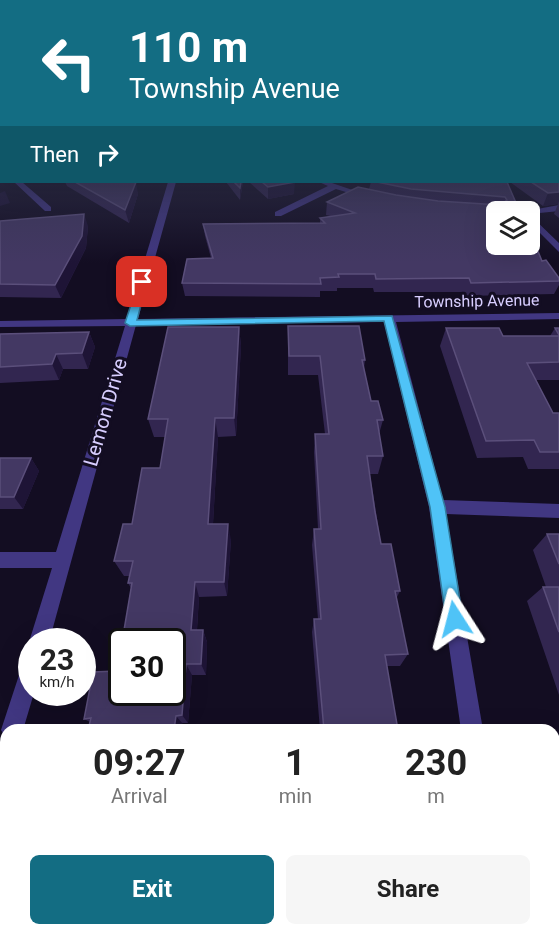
<!DOCTYPE html>
<html lang="en">
<head>
<meta charset="utf-8">
<style>
  body { margin:0; font-family:Roboto,sans-serif; background:#f6f6f6; color:#222; height:100vh; display:flex; flex-direction:column; font-size:22px; white-space:nowrap }
  * { box-sizing:border-box; margin:0 }
  p { font-size:20px; color:#767676 }
  .icon { flex:none; width:33px; height:33px; fill:none; stroke:currentColor; stroke-width:2; stroke-linecap:round; stroke-linejoin:round }
  .map { position:relative; flex:1; overflow:hidden }
  .drawer { position:absolute; left:0px; top:724px; width:560px; height:212px; display:flex; flex-direction:column; background:#fff; border-radius:18px 18px 0 0; box-shadow:0 6px 24px #0002 }
  .drawer>* { flex:none }
  .banner { position:absolute; left:0px; top:0px; width:560px; height:183px; box-shadow:0 6px 24px #0002; background:#136d83; color:#fff; overflow:hidden }
  .controls { position:absolute; left:486px; top:201px; display:grid; gap:12px }
  .controls a { display:grid; place-items:center; width:54px; height:54px; border-radius:9px; background:#fff; box-shadow:0 6px 24px #0002; font-size:30px }
  .speed { position:absolute; left:18px; top:628px; display:flex; gap:12px; font-size:30px; font-weight:700; text-align:center }
  .speed>* { display:grid; place-content:center; width:78px; height:78px; border-radius:50%; background:#fff; box-shadow:0 6px 24px #0002; line-height:1 }
  .speed small { font-size:15px; font-weight:400 }
  .speed .limit { border:3px solid #111; border-radius:9px; background:#fff; color:#111 }
  .pin { position:absolute; display:grid; place-items:center; width:51px; height:51px; color:#fff; margin:-26px; border-radius:12px; box-shadow:0 3px 9px #0006 }
  .me { position:absolute; width:66px; margin:-33px; rotate:351deg; stroke-linejoin:round; filter:drop-shadow(0 0 4px #0008) }
  .turn { display:flex; align-items:center; gap:21px; height:126px; padding:0 30px; font-size:27px }
  .turn .icon { width:78px; height:78px; stroke-width:2.5 }
  .turn b { display:block; font-size:42px; line-height:51px }
  .then { display:flex; align-items:center; height:57px; padding:0 30px; background:#0003; gap:12px; font-size:22px }
  .eta { display:flex; justify-content:space-evenly; align-items:center; height:102px; text-align:center }
  .eta b { font-size:36px; font-weight:700; line-height:42px }
  .button { display:flex; gap:12px; margin-top:auto; padding:12px 30px }
  .button a { flex:1; height:69px; border-radius:9px; background:#136d83; color:#fff; font-size:24px; font-weight:700; line-height:69px; text-align:center }
  .button a+a { background:#f6f6f6; color:#222 }
  .map>svg:first-child { display:block }
  .lines { fill:none; stroke-linecap:round; stroke-linejoin:round }
  .street { fill:#413782; fill-rule:evenodd }
  .wall { fill:#322650 }
  .shaded-wall { fill:#1e1436 }
  .building { fill:#433863; stroke:#5b4f7b; stroke-width:1.5 }
  .route { fill:#4fc3f7; stroke:#337fa1; stroke-width:1.5 }
  .labels { text-anchor:middle; dominant-baseline:central; stroke-width:6; stroke-linejoin:round; paint-order:stroke }
  .far-street-label { font-size:16px; fill:#d8ceff; stroke:#130d22 }
  .street-label { font-size:20px; fill:#d8ceff; stroke:#130d22 }
</style>
</head>
<body>
<div class="map">
<svg width="559" height="935" viewBox="0 0 559 935">
  <rect width="100%" height="100%" fill="#130d22"/>
  <g class="lines">
    <path class="street" d="M0,177H2L3,182H0Z
      M14,182H22L51,207V211H45Z
      M168,182H176L138,319L559,313V319L396,322L443,500L559,504V518L446,514L483,730H461L429,507L384,322L136,325L49,642H32V647L29,642L52,568H0V552H56L125,326L0,327V321L127,319Z
      M319,182H329L373,197L369,199L336,189L281,216H275V212L328,186Z
      M559,205V211L530,214V212H521Z
      M530,215L559,243V252L530,223Z
      M32,656V693H34L23,730H6V738L1,730L22,666L25,659Z
      M6,741V781L0,783V743Z
      M508,930H534L535,935H509Z"/>
  </g>
  <path class="wall" d="M559,132V218L554,214L558,204L543,206L510,182H558Z
    M65,182H134L138,194L129,223L67,186Z
    M226,182H243L240,200Z
    M249,182H294V194L268,199Z
    M371,182H507L542,261L559,278V285L554,294L467,296L464,292H374L373,288H337V291H320V297L185,296L182,283L211,258L205,236L203,224L320,223V218L330,216L326,215L327,202L369,189Z
    M0,221L88,226L86,248L61,298L0,297Z
    M288,326L365,360L364,368L371,401L383,420L379,434L383,456L378,474H370L381,544L400,591L396,599L408,654L400,666H387L398,730H320L312,632L314,619H318L312,545L314,529H318L314,452L315,434H325L318,375H288Z
    M239,327L241,346L236,436L218,437L213,524L231,540L227,596L199,597L197,630H203L207,642L206,675H192L188,723L90,722L84,719L117,671L131,588L128,583L129,576H124L114,561L160,468L165,437H154L148,419Z
    M446,328L503,336H550L555,328H559V380H536L553,413H559V469H528L523,457L477,458L440,346Z
    M89,332L95,347L88,369H63L59,380L0,383V334Z
    M0,458H31L39,471L23,509H0Z
    M547,534H559V695L527,601L543,587H546L533,550Z"/>
  <path class="shaded-wall" d="M0,157H2V169L0,170Z
    M136,182L138,194L129,223L125,210Z
    M241,182H243L240,200V188Z
    M295,182L294,194L268,199V187Z
    M5,191L10,203L0,206V193Z
    M559,192V201L558,204L543,206L548,193Z
    M84,214L88,226L86,248L61,298L55,285Z
    M239,327L241,346L236,436L234,418Z
    M89,332L95,347L88,369L82,353Z
    M56,354L63,369L59,380L52,364Z
    M215,418L218,437L212,540L208,524Z
    M31,458L39,471L23,509L14,497Z
    M228,524L231,540L227,596L224,582Z
    M195,582L199,597L196,642L191,630Z
    M203,630L207,642L206,675L201,664Z
    M186,664L192,675L188,723L182,715Z
    M176,716L183,724L182,730H174Z"/>
  <path class="building" d="M0,132H2V157H0Z
    M558,132H559V192L548,193L531,182H558Z
    M75,182H136L125,210Z
    M234,182H241L240,188Z
    M262,182H295L268,187Z
    M377,182H507L520,212H496V244H530V232L542,261L546,260L559,278V281L471,283L469,278L376,279L375,274H338L339,277L320,278L321,284L182,283L187,259L213,258L203,224L325,223L320,218L355,213L327,202L358,187L396,195L438,201L500,205L507,200L505,197L411,189Z
    M84,214L82,236L55,285L0,284V221Z
    M288,326H359L365,360H362L371,401H378L383,420H377L383,456H367L375,512L381,544H391L400,591H395L408,654L385,655L398,730H324L314,619H321L314,529H321L315,434H329L320,356H289Z
    M168,327H239L234,418H215L208,524H228L224,582H195L191,630H203L201,664H186L182,715L176,716L174,730H88L91,718L84,719L93,672L117,671L122,643V693H172V642H122L132,583H128L133,561H114L123,524H132L142,468H160L168,419H148Z
    M446,328H499L503,336H559V362L527,363L553,413H559V452H540L534,440L486,441Z
    M555,328H559V335Z
    M89,332L82,353L56,354L52,364L0,367V334Z
    M0,458H31L14,497H0Z
    M547,534H559V564Z
    M543,587H559V632Z"/>
  <linearGradient id="sky" x2="0" y2="1"><stop stop-color="#0a0713"/><stop offset="0.5" stop-color="#33354f"/><stop offset="1" stop-color="#33354f" stop-opacity="0"/></linearGradient>
  <rect width="559" height="263" fill="url(#sky)"/>
  <path class="route" d="M139,280L147,282L137,320L392,316L445,507L463,619L461,625L455,627L449,625L446,619L430,507L384,321L130,326L125,323Z"/>
  <g class="labels">
    <g class="far-street-label">
      <text transform="translate(477 301) rotate(-1)">Township Avenue</text>
    </g>
    <g class="street-label">
      <text transform="translate(105 412) rotate(-74)">Lemon Drive</text>
    </g>
  </g>
</svg>
<div class="controls">
<a><svg class="icon" aria-label="layers" viewBox="0 0 24 24"><path d="M12 4l9 5-9 5-9-5zM3 14l9 5 9-5"/></svg></a>
</div>
<div class="speed"><div>23<small>km/h</small></div><div class="limit">30</div></div>
<div class="pin" style="left:142px;top:282px;background:#d93025"><svg class="icon" aria-label="arrive" viewBox="0 0 24 24"><path d="M6 21V4h12l-3 4 3 4H6"/></svg></div>
<svg class="me" style="left:455px;top:619px" viewBox="-20 -20 40 40"><path d="M0-17L14 15 0 8-14 15z" fill="#4fc3f7" stroke="#fff" stroke-width="4"/></svg>
<div class="banner">
<div class="turn"><svg class="icon" aria-label="left" viewBox="0 0 24 24"><path d="M17 20v-9H6M10 6l-5 5 5 5"/></svg><div><b>110 m</b>Township Avenue</div></div>
<div class="then">Then<svg class="icon" aria-label="right" viewBox="0 0 24 24"><path d="M7 20v-9h11M14 6l5 5-5 5"/></svg></div>
</div>
<section class="drawer">
<div class="eta">
<div><b>09:27</b><p>Arrival</p></div>
<div><b>1</b><p>min</p></div>
<div><b>230</b><p>m</p></div>
</div>
<div class="button"><a>Exit</a><a>Share</a></div>
</section>
</div>
</body>
</html>
